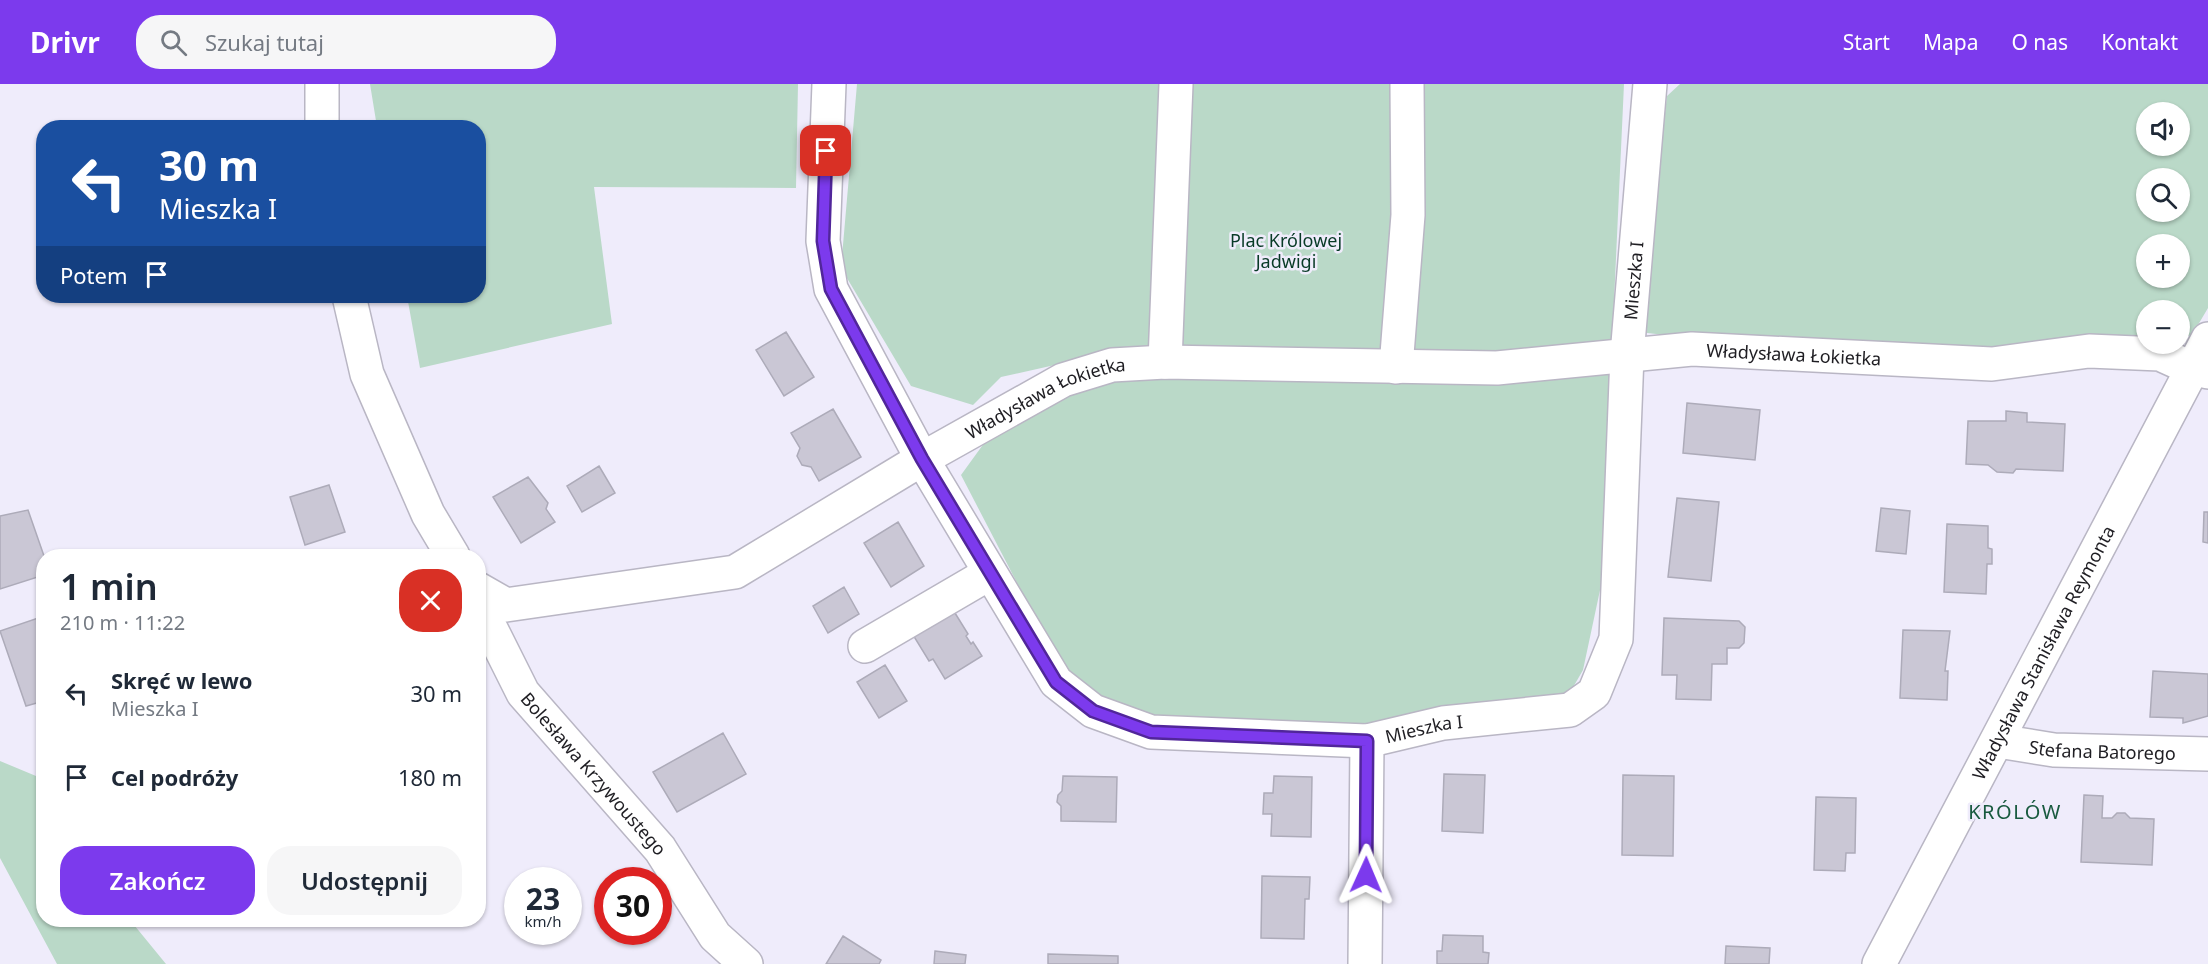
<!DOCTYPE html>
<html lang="pl">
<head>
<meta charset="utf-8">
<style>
  body { margin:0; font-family:"Noto Sans",sans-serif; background:#f6f6f7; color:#1f2937; height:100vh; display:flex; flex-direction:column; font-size:22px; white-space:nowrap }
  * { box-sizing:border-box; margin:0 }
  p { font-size:20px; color:#747a83 }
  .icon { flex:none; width:33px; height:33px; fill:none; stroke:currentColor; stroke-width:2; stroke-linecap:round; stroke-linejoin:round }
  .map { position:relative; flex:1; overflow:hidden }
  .details { position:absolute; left:36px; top:465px; width:450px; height:378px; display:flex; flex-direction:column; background:#fff; border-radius:24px; box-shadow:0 2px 4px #0004 }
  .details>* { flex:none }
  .top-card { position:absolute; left:36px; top:36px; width:450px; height:183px; border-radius:24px; box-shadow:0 2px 4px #0004; background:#1a4fa0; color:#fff; overflow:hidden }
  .tools { position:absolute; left:2136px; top:18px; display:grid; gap:12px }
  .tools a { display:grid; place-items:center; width:54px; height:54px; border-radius:50%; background:#fff; box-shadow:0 2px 4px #0004; font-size:30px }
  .speed { position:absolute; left:504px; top:783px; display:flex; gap:12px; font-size:30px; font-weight:700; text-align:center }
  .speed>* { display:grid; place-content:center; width:78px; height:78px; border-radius:50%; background:#fff; box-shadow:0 2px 4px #0004; line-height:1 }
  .speed small { font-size:15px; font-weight:400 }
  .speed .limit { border:9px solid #d22; background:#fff; color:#111 }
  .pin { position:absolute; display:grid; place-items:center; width:51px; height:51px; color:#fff; margin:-26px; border-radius:12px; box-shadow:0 3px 9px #0006 }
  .me { position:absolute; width:66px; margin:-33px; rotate:1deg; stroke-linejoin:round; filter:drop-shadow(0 0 4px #0008) }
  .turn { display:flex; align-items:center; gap:21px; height:126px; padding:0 24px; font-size:27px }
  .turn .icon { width:78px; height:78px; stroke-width:2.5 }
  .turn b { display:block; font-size:42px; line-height:51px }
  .then { display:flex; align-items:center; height:57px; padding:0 24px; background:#0003; gap:12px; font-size:22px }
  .round { display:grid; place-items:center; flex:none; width:63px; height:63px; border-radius:24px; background:#f6f6f7 }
  .headline { display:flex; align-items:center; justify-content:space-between; height:102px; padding:0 24px }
  h1 { font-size:36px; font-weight:600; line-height:45px }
  .action { display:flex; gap:12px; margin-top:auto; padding:12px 24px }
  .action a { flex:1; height:69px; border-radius:24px; background:#7c3aed; color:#fff; font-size:24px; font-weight:600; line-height:69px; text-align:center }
  .action a+a { background:#f6f6f7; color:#1f2937 }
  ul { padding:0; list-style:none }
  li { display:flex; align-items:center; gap:18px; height:84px; padding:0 24px }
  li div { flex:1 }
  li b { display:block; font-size:22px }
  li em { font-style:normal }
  header { display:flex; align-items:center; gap:36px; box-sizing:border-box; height:84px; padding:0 30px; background:#7c3aed; color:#fff }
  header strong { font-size:28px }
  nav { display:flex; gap:33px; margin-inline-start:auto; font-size:21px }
  .search { width:420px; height:54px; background:#f6f6f7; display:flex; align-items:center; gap:15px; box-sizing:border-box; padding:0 21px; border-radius:24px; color:#747a83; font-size:22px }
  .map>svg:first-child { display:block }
  .green { fill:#bad9c8; fill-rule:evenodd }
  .building { fill:#cac7d5; stroke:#adabb9; stroke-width:1.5 }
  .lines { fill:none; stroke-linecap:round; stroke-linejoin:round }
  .minor-casing { stroke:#b9b6c4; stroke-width:36 }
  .minor { stroke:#fff; stroke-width:33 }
  .route-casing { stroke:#51269a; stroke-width:15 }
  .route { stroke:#7c3aed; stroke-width:10 }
  .labels { text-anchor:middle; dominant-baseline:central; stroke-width:5; stroke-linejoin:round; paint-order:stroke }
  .park-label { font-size:18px; fill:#083a26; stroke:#efecfb }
  .street-label { font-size:18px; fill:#1f1e23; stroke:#efecfb }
  .neighbourhood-label { font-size:20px; letter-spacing:1.5px; fill:#195a3f; stroke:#efecfb }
</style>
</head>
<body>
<header>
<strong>Drivr</strong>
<div class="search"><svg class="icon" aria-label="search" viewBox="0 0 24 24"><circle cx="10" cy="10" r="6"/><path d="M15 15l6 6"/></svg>Szukaj tutaj</div>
<nav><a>Start</a><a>Mapa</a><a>O nas</a><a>Kontakt</a></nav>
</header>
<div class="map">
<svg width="2208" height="880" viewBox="0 0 2208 880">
  <rect width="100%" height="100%" fill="#efecfb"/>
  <path class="green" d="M370,0H798L796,104L594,103L612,240L420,284L407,212H478V44L377,43Z
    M857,0H1624L1612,261L1572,269H1108L1001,293L973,321L911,302L841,184Z
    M1680,0H2208V224L2192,251L2180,254V226H2146V255L2115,252L1965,265L1690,254L1639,248L1667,12ZM2146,28H2180V62H2146ZM2146,94H2180V128H2146ZM2146,160H2180V194H2146Z
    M1610,281L1606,478L1583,586L1568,612L1350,643L1150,639L1068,597L961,391L998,340L1067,309L1127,291Z
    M0,677L36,692L43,705L44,836H130L166,880H57L0,774Z"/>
  <path class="building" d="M786,248L814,293L784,312L756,266Z
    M1687,319L1760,326L1755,376L1683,369Z
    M833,325L861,373L819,397L811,383L802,381L797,372L800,364L791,349Z
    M2006,327L2027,329V338L2065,340L2063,387L2016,385L2013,389L1997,388L1988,381L1966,380L1968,337H2006Z
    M599,382L615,409L582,428L567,402Z
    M528,393L548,419L546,425L555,438L521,459L493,413Z
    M329,401L345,448L305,461L290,413Z
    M1677,414L1719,418L1711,497L1668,493Z
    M1881,424L1910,427L1906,470L1876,467Z
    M28,426L44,472V491L0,505V432Z
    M2204,428H2208V459L2203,458Z
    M898,438L924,482L891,503L864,459Z
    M1947,440L1988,442V464L1992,465V480H1987L1986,510L1944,508Z
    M844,503L859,530L828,549L813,522Z
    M950,521L968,550L966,552L971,560L973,558L982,572L945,595L933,575L929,577L910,546Z
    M44,532V617L26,622L0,547Z
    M1664,534L1739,537L1745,543L1744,559L1739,564H1727V580H1712L1711,616L1676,615L1677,591H1662Z
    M1903,546L1950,547L1945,587H1948L1947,616L1900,614Z
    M885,581L907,617L879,634L857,598Z
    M2153,587L2208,590V632L2183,639V634L2150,633Z
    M723,649L746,690L677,728L653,688Z
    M1444,690L1485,691L1483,749L1442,747Z
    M1623,691L1674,692L1673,772L1622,771Z
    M1063,692L1117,693L1116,738L1061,737V722L1057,718L1058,711L1062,707Z
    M1274,692L1312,693L1311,753L1271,752L1272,730H1263L1264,709H1273Z
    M2084,711L2103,712L2102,734H2112L2117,729H2125L2130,734L2154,735L2152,781L2081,778Z
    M1816,713L1856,714L1855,769H1846L1845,787L1814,786Z
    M1262,792L1310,793L1309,815H1305L1304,855L1261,854Z
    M1443,851L1483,852V868L1489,869L1488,880H1437V867H1442Z
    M843,852L881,876L879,880H826Z
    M1726,862L1770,864L1769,880H1725Z
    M935,867L966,871L965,880H934Z
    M1048,870L1118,872V880H1048Z"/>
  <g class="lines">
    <g class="minor-casing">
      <g id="minor">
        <path id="s1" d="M829,0L823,157L831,205L922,375L1056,598L1093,627L1151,648L1367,657L1443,639L1570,626L1594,609L1616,555L1627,271L1650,0"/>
        <path d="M322,44V0"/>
        <path d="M349,212L367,290L428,430L453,472"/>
        <path d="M1165,278L1176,0"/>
        <path d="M1396,283L1408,131L1407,0"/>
        <path id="s2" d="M478,505L506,521L735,488L922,375L1063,296L1112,281L1165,278L1497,284L1692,265L1992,280L2089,267L2160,270L2191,284L2208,288"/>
        <path id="s3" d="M478,519L523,609L660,765L715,852L746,880"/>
        <path d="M865,562L990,489"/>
        <path id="s4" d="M1998,657L2054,666L2208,670"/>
        <path d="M1365,880L1367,657"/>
        <path id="s5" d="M1879,880L2208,255"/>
      </g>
    </g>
    <use href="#minor" class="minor"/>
  </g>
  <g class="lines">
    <g class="route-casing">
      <path id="route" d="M826,67L823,157L831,205L922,375L1056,598L1093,627L1151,648L1367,657L1366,791"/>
    </g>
    <use href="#route" class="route"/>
  </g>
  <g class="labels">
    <g class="park-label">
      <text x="1286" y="156">Plac Królowej<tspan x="1286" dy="21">Jadwigi</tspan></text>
    </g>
    <g class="street-label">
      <text stroke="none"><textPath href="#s1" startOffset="1636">Mieszka I</textPath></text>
      <text stroke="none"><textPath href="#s2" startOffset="1378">Władysława Łokietka</textPath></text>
      <text stroke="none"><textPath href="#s2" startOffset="621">Władysława Łokietka</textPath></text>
      <text stroke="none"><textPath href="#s5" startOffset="352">Władysława Stanisława Reymonta</textPath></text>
      <text stroke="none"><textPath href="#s1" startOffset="1042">Mieszka I</textPath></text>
      <text stroke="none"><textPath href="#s4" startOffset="105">Stefana Batorego</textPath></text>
      <text stroke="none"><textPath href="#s3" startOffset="208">Bolesława Krzywoustego</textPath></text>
    </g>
    <g class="neighbourhood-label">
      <text x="2015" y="727">KRÓLÓW</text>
    </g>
  </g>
</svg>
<div class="tools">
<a><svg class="icon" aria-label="sound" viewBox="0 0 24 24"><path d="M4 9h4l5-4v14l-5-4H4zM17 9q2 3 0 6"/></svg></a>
<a><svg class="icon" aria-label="search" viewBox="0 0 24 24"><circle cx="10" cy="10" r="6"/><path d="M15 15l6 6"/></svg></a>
<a>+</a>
<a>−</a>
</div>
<div class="speed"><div>23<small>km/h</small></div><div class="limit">30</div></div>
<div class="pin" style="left:826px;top:67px;background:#d93025"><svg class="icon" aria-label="arrive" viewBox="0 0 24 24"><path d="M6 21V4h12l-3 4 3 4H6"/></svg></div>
<svg class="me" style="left:1366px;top:791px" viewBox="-20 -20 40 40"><path d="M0-17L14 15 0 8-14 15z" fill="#7c3aed" stroke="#fff" stroke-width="4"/></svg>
<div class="top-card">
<div class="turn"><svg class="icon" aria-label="left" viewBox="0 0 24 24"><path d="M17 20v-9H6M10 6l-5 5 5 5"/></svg><div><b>30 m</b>Mieszka I</div></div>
<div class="then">Potem<svg class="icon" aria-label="arrive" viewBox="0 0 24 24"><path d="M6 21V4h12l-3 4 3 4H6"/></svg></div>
</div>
<section class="details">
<div class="headline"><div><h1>1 min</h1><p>210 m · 11:22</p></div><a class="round" style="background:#d93025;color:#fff"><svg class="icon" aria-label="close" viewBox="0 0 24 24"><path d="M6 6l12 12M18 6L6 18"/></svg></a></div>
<ul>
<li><svg class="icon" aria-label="left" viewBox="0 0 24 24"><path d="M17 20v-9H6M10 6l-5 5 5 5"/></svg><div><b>Skręć w lewo</b><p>Mieszka I</p></div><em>30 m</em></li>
<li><svg class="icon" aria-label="arrive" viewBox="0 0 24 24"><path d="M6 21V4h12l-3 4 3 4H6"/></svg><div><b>Cel podróży</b></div><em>180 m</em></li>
</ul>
<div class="action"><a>Zakończ</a><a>Udostępnij</a></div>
</section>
</div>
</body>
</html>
